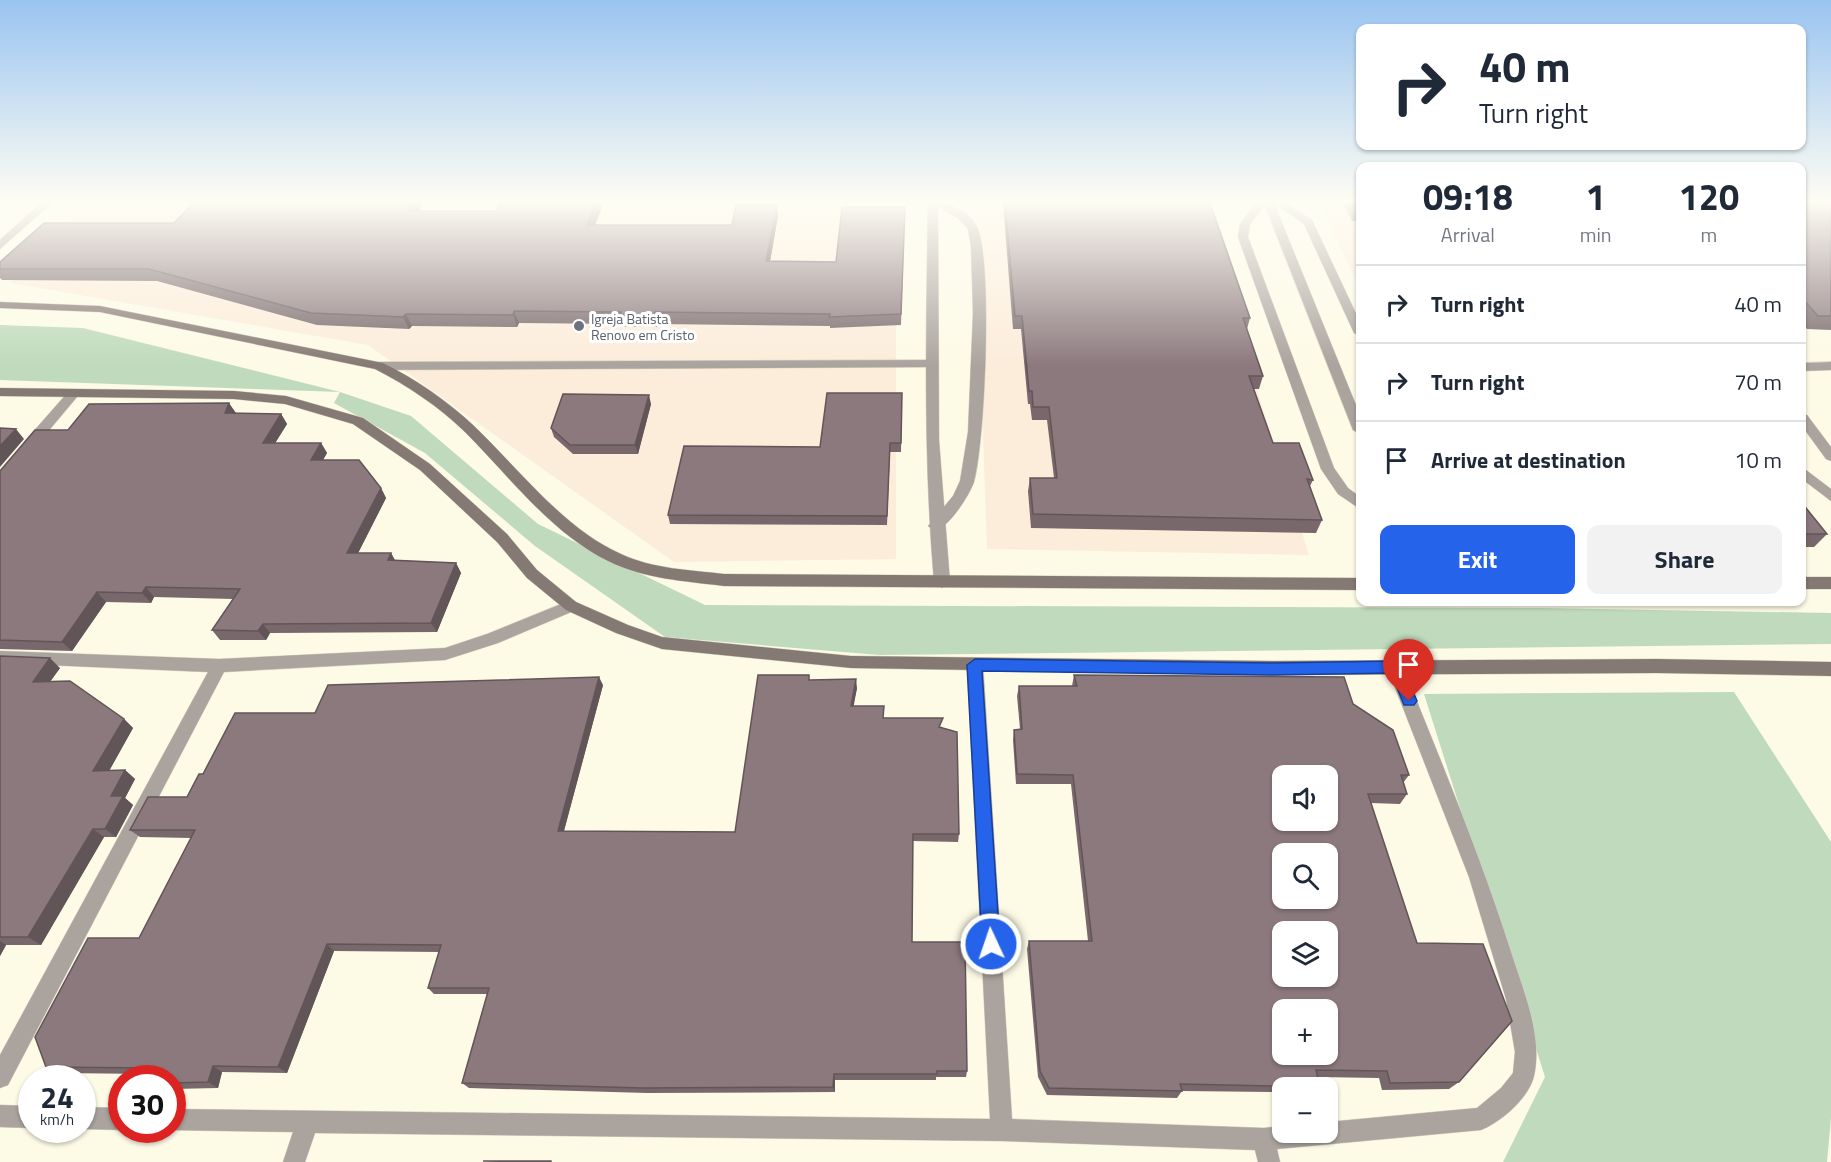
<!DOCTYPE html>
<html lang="en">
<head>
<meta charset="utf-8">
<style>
  body { margin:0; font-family:"Titillium Web",sans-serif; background:#f2f2f3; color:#1f2937; height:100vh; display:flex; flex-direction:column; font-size:22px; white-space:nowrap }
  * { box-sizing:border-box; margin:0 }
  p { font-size:20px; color:#747a83 }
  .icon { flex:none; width:33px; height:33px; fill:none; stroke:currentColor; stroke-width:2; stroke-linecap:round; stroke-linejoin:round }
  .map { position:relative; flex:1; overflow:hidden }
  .details { position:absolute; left:1356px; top:162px; width:450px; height:444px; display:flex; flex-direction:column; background:#fff; border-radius:12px; box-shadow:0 2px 4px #0004 }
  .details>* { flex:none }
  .banner { position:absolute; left:1356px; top:24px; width:450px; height:126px; border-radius:12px; box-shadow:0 2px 4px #0004; background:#fff; color:#1f2937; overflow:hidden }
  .fabs { position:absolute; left:1272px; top:765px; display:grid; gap:12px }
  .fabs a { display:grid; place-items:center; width:66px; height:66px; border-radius:12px; background:#fff; box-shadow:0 2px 4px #0004; font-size:30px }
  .speed { position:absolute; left:18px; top:1065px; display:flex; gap:12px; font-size:30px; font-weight:700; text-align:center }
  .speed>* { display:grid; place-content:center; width:78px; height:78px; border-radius:50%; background:#fff; box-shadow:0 2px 4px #0004; line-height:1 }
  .speed small { font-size:15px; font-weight:400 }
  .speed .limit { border:9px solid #d22; background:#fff; color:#111 }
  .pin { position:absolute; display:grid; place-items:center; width:51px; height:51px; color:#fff; margin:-62px -26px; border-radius:50% 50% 50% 0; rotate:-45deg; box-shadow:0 0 6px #0007 }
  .pin .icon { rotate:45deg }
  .me { position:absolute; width:66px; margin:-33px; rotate:357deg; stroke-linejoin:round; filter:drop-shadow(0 0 4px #0008) }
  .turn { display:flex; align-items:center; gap:21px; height:126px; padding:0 24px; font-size:27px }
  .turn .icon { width:78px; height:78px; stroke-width:2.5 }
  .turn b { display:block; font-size:42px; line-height:51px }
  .eta { display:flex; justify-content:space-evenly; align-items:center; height:102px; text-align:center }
  .eta b { font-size:36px; font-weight:700; line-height:42px }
  .button { display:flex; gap:12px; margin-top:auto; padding:12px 24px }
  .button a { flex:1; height:69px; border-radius:12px; background:#2563eb; color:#fff; font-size:24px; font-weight:700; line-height:69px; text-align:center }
  .button a+a { background:#f2f2f3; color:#1f2937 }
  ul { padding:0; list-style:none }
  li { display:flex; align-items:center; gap:18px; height:78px; padding:0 24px; border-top:2px solid #e0e1e3 }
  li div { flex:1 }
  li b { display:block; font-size:22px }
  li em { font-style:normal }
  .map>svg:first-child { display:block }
  .commercial { fill:#fcecda }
  .green { fill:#bfdabc }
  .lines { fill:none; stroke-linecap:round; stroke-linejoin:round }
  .lane-casing { stroke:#d6d3c2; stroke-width:1 }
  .street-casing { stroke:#d6d3c2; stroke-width:1 }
  .secondary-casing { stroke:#d6d3c2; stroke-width:1 }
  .lane { fill:#aba39e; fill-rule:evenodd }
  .street { fill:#aba39e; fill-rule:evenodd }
  .secondary { fill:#857973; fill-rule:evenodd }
  .wall { fill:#78686c }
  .shaded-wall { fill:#625558 }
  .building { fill:#8c797e; stroke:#625558; stroke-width:1.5; fill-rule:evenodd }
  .route { fill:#2563eb; stroke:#184099; stroke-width:1.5 }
  .worship-dot { fill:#6b7280; stroke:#fff; stroke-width:2 }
  .labels { text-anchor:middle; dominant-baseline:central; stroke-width:6; stroke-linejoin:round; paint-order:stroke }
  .far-worship-label { font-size:14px; fill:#5b616d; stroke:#fff; text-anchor:start }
</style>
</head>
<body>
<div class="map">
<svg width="1831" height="1162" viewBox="0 0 1831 1162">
  <rect width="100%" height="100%" fill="#fdfae6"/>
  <path class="commercial" d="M86,203H896V559L674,562L368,345L11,283Z
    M975,203H1198L1309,555L987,549Z
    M1320,203H1360V290Z"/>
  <path class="green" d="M0,325L83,328L340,392L411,416L538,524L705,605L1539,608L1831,613V644L879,655L665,637L535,546L425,453L334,403L340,392L0,380Z
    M1734,692L1831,842V1118L1827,1162H1503L1545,1077L1424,694Z"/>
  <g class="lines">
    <g class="lane-casing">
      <path id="lane" d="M931,203C949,203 969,210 977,227C993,259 985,445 974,482C969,496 949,527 935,531L928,526L953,496L960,481L968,432L973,313L971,247L968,229L958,218Z
        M1256,203H1267L1250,224L1248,237L1334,468L1348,488L1360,497V509L1338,494L1321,469L1238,237L1240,224Z
        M1274,203H1286L1312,220L1360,322V336L1354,333L1304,224Z
        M932,360L938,364L936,367L379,370L373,366L379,362Z
        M1802,467L1831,489V501L1802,479Z"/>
    </g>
    <g class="street-casing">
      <path id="street" d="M41,203H52L0,249V240Z
        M928,203H938L939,440L950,582L942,588L934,582C923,456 926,330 928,203Z
        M1264,203H1274L1360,415V434L1353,430Z
        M1831,362V370L1802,371V363Z
        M73,390L79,394L77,397L35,447H25L23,444L25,441L69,391Z
        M1802,414L1807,415L1831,447V461L1826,459L1802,426Z
        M571,600L576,602L579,606L576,610L498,643L445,660L224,672L8,1085L0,1088V1055L208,672L0,663V651L219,659L445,648L487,634Z
        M975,658L981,660L983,665L1012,1119L1264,1128L1282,1126V1132H1328V1122L1477,1108L1501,1088L1513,1073L1515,1052L1506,999L1469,877L1387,667L1389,662L1395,660L1401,662L1403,667C1441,761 1480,855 1511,952C1523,990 1543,1036 1534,1076C1529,1098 1501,1122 1481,1130L1277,1149L1280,1162H1258L1255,1150L1002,1141L315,1133L305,1162H283L293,1132L168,1130H172V1109L990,1119L967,665L969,660Z
        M0,1105L32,1106V1128L0,1127Z
        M82,1107L122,1108L123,1130L82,1129Z"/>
    </g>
    <g class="secondary-casing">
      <path id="secondary" d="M0,302L100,306L383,363C417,380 446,400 473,425C518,468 564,529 621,554C653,569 690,570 724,574L1360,578V590L724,586C685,581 644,579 608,561C551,533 509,476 465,432C438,406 408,386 375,369L100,312L0,308Z
        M0,388L234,391L286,396L363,418L430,464L507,534L537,570L576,602L628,625L662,637L851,656L1273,661L1657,659L1831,662V676L1657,673L1273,675L851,668L662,649L616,633L566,610L527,578L497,542L420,470L353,424L285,404L234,399L0,396Z
        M1802,577H1831V589H1802Z"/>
    </g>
    <use href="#lane" class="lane"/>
    <use href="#street" class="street"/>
    <use href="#secondary" class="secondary"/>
  </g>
  <path class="wall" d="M1003,203H1210L1250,318L1247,329L1263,376L1259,389H1254L1273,443L1313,480L1310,486L1322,520L1316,533L1031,528L1028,491L1030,478H1054L1047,420H1032L1030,404H1028L1021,329H1013Z
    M1343,203H1360V221H1352Z
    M1802,203H1831V330L1807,329L1802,323Z
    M602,207L595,225H732L778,216L770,261L836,262L905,207L901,325L830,328V326L658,324L657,327H623L622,324L519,323L517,327L412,326L409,329L317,325L157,281L2,280L0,278V262L174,223L419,211H496Z
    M902,393L901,452H890L887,525L670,524L668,515L820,447Z
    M651,404L638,454H573L554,437L551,428Z
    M235,413L281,414L287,424L275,443H321L327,453L323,460L381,488L386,498L358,553H391L395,560L456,563L461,573L437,632L270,633L266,640H220L212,630L233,599L154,597L151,603L106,602L72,651L0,649V471L68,430Z
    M1802,503L1827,534L1814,547H1802Z
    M0,656L60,668L50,682L124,719L133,728L109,771L125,770L135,779L125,798L133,805L116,837H104L41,945H6L0,956Z
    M1074,675L1353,704L1409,775L1403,783L1407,794L1400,804L1371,803L1459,1082L1449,1089L1382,1090L1379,1078L1318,1077L1320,1087L1319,1088H1282V1092L1182,1091L1177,1098L1047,1095L1038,1077L1027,949L1029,941H1088L1071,784H1016L1013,740L1014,730L1020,729L1017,696L1019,686H1072Z
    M810,680L857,688L853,706L884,718L942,727L959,834L958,842L913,841L912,942L967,1071L966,1077H936V1080H835V1092L647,1093L469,1088L462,1083L487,994H434L428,988L439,952L334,951L287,1073L222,1072L218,1088L172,1089V1078L148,1074L58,1073L46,1067L139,938L191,838L140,837L130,830L187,797L203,774L315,713L603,685L564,831L735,832Z"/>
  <path class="shaded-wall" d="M413,203H423L413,223L409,211Z
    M596,203H601L602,207L590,237L587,225Z
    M777,205L778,216L768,273L766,261Z
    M514,311L519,323L517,327L513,315Z
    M655,312L658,324L657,327L654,315Z
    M406,314L412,326L409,329L403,317Z
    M649,395L651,404L638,454L635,445Z
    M229,403L236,413H225Z
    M281,414L287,424L269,453L263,443Z
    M16,429L24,439L0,467V446Z
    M321,443L327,453L317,470L311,460Z
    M381,488L386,498L353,563L347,553Z
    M391,553L396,563L388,560Z
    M456,563L461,573L437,632L431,623Z
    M146,587L154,597L151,603L142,593Z
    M97,592L106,602L72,651L62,642Z
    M263,624L270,633L266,640L258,631Z
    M50,658L60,668L43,691L33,682Z
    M599,677L603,685L562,838L558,831Z
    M856,679L857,688L852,715L851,706Z
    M124,719L133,728L104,780L93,771Z
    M125,770L135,779L125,798L133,805L116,837L105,829L111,796Z
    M93,829L104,837L41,945L28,937Z
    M0,941L6,945L0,956Z
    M327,944L334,951L287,1073L278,1067Z
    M213,1066L222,1072L218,1088L208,1082Z
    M834,1074L835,1080V1092L833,1087Z"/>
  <path class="building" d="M193,203H413L409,211H496L500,203H596L587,225H732L736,205H777L766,261L836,262L842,207H905L901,314L829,317L830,314L655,312L654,315H620L621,312L514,311L513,315L406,314L403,317L311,313L149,269H0V262L44,223H174Z
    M1005,203H1210L1250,318H1243L1263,376H1249L1273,443H1299L1313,480L1307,479L1322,520L1033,514L1030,478H1057L1049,407H1033L1032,391H1029L1022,316H1015Z
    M1354,203H1360V208H1356Z
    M1802,203H1831V316H1818L1802,298Z
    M827,393H902L901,443H890L887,516L668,515L684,446L820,447Z
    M563,394L649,395L635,445H570L551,428Z
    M229,403L225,413L281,414L263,443H321L311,460H359L381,488L347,553H391L388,560L456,563L431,623L263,624L258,631L212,630L240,589L146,587L142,593L97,592L62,642L0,640V471L35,430H68L89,404Z
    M0,428L16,429L0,446Z
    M1802,503L1827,534H1802Z
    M0,656L50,658L33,682L70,681L124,719L93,771L125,770L111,796H123L105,829H93L28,937H0Z
    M758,675H809V680L856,679L851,706H884L883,718H943L939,727L957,732L959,834H913L912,942H965L967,1071H937V1074H834L833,1087L643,1088L462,1083L489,988H428L441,945L327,944L278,1067L213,1066L208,1082L172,1083V1078H145L151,1068L46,1067L35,1037L88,938H139L195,830H130L148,797H187L199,774H203L235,713H315L328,685L599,677L558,831L735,832Z
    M1074,675L1344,677L1353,704L1393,730L1409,775H1401L1407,794H1368L1417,943L1483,944L1512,1021L1459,1082L1390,1083L1387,1071L1316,1070L1320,1087L1180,1084L1182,1091L1049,1088L1040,1071L1029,941H1092L1073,775L1017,774L1014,730L1022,729L1019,686H1077ZM1282,776H1328V820H1282ZM1282,854H1328V898H1282ZM1282,932H1328V976H1282ZM1282,1010H1328V1054H1282Z
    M483,1161H551V1162Z"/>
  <linearGradient id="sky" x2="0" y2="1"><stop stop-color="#99c4f0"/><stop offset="0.55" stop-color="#fefdf4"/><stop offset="1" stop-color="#fefdf4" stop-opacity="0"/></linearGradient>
  <rect width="1831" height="366" fill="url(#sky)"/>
  <path class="route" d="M975,659L1273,663L1395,661L1401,663L1417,701L1414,705H1404L1391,673L1273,675L982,671L1000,944L997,950L991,953L984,950L982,944L967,665Z"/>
  <circle class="worship-dot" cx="579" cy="326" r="6"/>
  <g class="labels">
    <g class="far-worship-label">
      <text x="591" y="318">Igreja Batista<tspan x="591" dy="16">Renovo em Cristo</tspan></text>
    </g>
  </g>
</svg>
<div class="fabs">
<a><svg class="icon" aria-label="sound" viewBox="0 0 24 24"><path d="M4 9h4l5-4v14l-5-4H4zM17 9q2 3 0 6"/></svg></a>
<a><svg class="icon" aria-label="search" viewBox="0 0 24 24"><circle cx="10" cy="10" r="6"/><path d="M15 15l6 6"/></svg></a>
<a><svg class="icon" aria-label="layers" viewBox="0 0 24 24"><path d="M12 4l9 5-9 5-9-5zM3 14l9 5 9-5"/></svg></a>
<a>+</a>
<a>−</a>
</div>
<div class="speed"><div>24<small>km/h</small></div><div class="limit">30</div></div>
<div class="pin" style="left:1409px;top:701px;background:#d93025"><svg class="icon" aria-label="arrive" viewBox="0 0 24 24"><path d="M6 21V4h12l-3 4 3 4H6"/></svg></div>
<svg class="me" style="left:991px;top:944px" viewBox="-20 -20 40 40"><circle r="17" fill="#2563eb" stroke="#fff" stroke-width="3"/><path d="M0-11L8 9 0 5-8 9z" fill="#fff"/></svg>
<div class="banner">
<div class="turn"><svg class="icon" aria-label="right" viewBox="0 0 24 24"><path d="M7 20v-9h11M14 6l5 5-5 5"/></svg><div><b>40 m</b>Turn right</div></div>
</div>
<section class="details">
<div class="eta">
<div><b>09:18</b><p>Arrival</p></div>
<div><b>1</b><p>min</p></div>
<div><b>120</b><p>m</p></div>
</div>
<ul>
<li><svg class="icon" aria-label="right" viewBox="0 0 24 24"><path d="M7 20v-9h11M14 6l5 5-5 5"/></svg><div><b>Turn right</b></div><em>40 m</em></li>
<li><svg class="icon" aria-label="right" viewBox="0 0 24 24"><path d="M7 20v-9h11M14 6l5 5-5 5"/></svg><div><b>Turn right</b></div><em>70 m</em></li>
<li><svg class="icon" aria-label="arrive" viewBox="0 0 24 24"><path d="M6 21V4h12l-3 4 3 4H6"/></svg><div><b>Arrive at destination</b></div><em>10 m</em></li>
</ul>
<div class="button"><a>Exit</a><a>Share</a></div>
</section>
</div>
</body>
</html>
